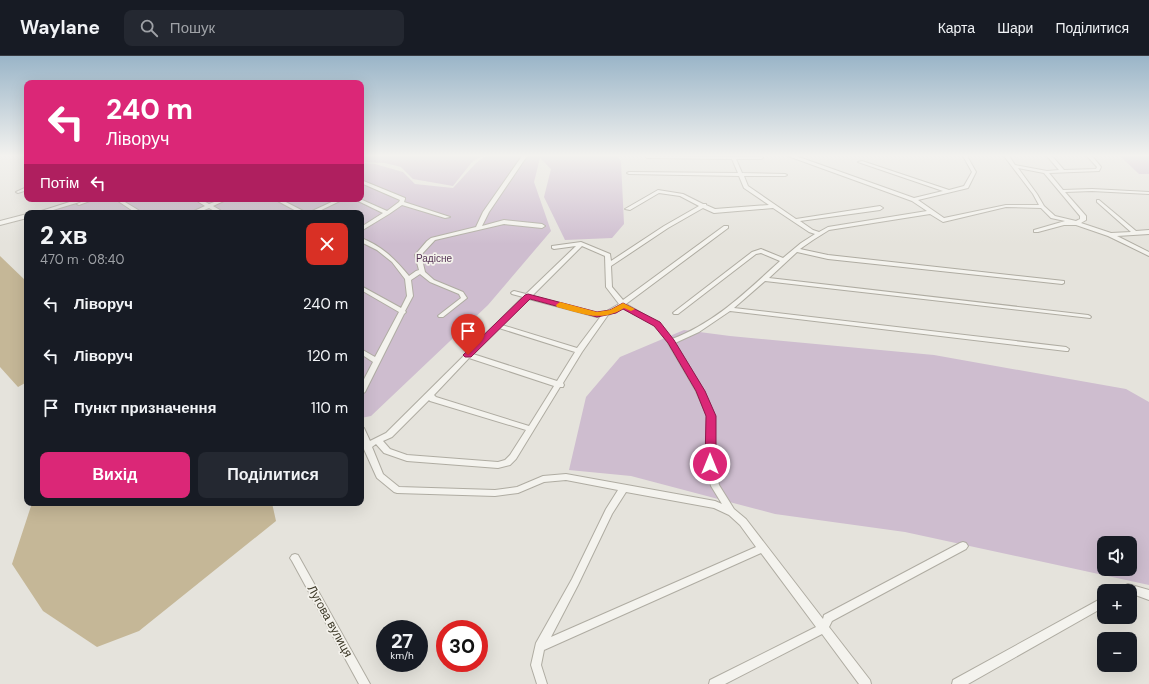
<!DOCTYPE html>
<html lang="uk">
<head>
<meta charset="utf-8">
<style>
  body { margin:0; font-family:"DM Sans",sans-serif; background:#242831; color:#f1f3f6; height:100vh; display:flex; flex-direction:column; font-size:15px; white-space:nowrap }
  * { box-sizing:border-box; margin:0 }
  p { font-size:13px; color:#9ea1a6 }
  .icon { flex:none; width:22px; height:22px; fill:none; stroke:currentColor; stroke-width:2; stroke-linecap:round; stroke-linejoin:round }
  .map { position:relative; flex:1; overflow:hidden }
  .details { position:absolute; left:24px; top:154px; width:340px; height:296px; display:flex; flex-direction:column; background:#171b24; border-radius:8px; box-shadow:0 4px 16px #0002 }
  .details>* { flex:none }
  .banner { position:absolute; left:24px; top:24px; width:340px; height:122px; border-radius:8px; box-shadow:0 4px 16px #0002; background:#db2777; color:#fff; overflow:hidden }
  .controls { position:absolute; left:1097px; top:480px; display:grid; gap:8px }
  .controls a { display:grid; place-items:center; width:40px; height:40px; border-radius:8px; background:#171b24; box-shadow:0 4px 16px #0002; font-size:20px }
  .speed { position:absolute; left:376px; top:564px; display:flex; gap:8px; font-size:20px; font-weight:700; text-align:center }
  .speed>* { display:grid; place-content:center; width:52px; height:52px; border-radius:50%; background:#171b24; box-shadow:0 4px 16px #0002; line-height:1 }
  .speed small { font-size:10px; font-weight:400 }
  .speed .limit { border:6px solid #d22; background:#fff; color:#111 }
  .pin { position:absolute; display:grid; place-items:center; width:34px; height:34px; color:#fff; margin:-41px -17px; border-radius:50% 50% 50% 0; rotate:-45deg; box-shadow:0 0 4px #0007 }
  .pin .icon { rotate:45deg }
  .me { position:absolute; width:44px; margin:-22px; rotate:0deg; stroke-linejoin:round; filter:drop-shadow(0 0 3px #0008) }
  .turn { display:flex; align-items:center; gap:14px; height:84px; padding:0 16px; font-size:18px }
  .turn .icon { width:52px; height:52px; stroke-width:2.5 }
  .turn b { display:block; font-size:28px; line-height:34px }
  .then { display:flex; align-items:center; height:38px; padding:0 16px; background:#0003; gap:8px; font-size:15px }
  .round { display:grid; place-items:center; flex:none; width:42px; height:42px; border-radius:8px; background:#242831 }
  .head { display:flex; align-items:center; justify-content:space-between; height:68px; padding:0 16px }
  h1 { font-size:24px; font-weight:800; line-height:30px }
  .action { display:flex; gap:8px; margin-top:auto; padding:8px 16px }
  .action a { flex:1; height:46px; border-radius:8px; background:#db2777; color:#fff; font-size:16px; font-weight:800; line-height:46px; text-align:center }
  .action a+a { background:#242831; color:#f1f3f6 }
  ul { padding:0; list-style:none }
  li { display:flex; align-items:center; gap:12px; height:52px; padding:0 16px }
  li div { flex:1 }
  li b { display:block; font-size:15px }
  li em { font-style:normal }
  header { display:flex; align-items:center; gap:24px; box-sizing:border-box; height:56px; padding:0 20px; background:#171b24; border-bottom:1px solid #363941 }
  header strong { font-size:19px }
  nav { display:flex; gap:22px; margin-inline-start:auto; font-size:14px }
  .search { width:280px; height:36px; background:#242831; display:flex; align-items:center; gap:10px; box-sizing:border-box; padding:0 14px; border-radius:8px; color:#9ea1a6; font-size:15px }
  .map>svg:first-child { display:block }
  .green { fill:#cebdcf; fill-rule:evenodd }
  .water { fill:#c5b797 }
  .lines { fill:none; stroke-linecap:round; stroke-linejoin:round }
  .street-casing { stroke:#afaca2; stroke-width:2 }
  .street { fill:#f4f3ee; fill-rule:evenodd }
  .route { fill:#db2777; stroke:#8e194d }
  .slow { fill:#f59e0b }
  .labels { text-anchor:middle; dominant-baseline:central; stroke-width:3.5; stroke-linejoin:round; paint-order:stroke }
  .park-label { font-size:10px; fill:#563456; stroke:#f3f1eb }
  .near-street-label { font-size:12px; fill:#3b3726; stroke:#f3f1eb }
</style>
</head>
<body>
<header>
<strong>Waylane</strong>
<div class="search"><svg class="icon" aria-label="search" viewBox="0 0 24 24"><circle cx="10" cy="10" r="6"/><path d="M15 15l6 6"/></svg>Пошук</div>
<nav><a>Карта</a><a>Шари</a><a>Поділитися</a></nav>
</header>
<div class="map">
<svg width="1149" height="628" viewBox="0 0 1149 628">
  <rect width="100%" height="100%" fill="#e5e3dc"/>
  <path class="green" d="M361,100H481L472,106L453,130L413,123L401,111L385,107L361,106Z
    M486,100H618L621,106L624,168L612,182L565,184L544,141L551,113L540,102L534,126L551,175L488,249L371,360L361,362V157H43L93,143H361V107L375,108L403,116L415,128L453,132L476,107Z
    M1120,100H1149V118H1139Z
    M684,274L730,280L934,299L1126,333L1149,346V529L905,476L775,458L631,420L569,414L586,341L620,301ZM1104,487H1130V513H1104Z"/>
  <path class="water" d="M0,200L27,226V326L18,331L0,311Z
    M32,447H272L276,465L139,575L97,591L43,555L12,508Z"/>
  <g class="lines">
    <g class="street-casing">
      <path id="street" d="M23,100H27V102Z
        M522,100H527L489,156L482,170L504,164L542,168L545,170L542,172L504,168L435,184L421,199L425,216L434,224L463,236L467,242L443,261H439L438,260L439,259L461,242L459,238L430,226L420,218L411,224L413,240L405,255L406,256L404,258L365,336L361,339V329L373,306L361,298V293L375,301L399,256L361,234V230L401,252L407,240L405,223L392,206L377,194L361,186V182C382,190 395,203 409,220L416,215L419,214L415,199L427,185L431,182L476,171L483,156Z
        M645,100L763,101V102L761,103H736L742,117L785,118L787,119L785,120H744L748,130L796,163L880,150L883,152L880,154L800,165L813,174L819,176L828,171L927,155L912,145L788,100H796L914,142L943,135L858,106L862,105L949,134L964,130L972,116L963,100H967L976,116L968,132L918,144L944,162L1006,149H1039L1033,138L1004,100H1009L1015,109L1047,115L1059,114L1047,100H1052L1064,114L1096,113L1097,111L1087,100H1092L1101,111L1099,115L1049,117L1063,134L1092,133L1149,136V138L1092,135L1065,136L1086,160V164L1081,167L1111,177L1131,176L1097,146V144H1099L1136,175L1149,174V178L1117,180L1149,196V200L1108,180L1076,169H1064L1038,176H1034V174L1065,165L1051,162L1041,152L1006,151L943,166L930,158L829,174L813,184L800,193L828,199L1064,225V227L1062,228L828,203L797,196L769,222L1088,259L1090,260L1091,261L1090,262L765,225L734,252L1066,291L1069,293L1068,295H1066L730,255L699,276L675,287L704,335L715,360L714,408L719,429L734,453L746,463L823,563L824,559L960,487L963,486L966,487L968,490L966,493L832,565L829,571L870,624L871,628H859L822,578L725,628H709L710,624L816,571L761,497L544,594L541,609L547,628H537L531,609L536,587L572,523L606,453L618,434L566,424L544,426L518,437L495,440L397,437L394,436L377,422L376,420L363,391L361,384V371L364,372L370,385L386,377L523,241L512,238L511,237L512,236L514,235L526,238L576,190L554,193L552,192V190L581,186L610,198L611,205L664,170L699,150L680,140L659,137L630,154L625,153L658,134L683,138L703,148H706V149L715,153L769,149L744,132L739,120L629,118L627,117L629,116L738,117L732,103L647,102ZM1018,112L1044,117L1080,160V163L1076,165L1055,160L1044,150L1037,138ZM703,152L714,157L773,152L809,176L815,178L801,187L783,202L761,193L752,196L674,256L673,257L674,258H678L756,198L761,197L780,205C747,235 715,267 672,283L659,267L626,248L728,172V170H724L623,244L612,231L611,210L668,172ZM582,190L605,200L606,231L619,248L605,256L597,257L532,240ZM529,243L597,261L601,260L577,292L502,269ZM623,252L655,269L668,287L696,335L707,360L706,408L711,430L722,448L715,445L566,418L543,420L517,431L495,434L399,431L383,418L372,391L376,388L384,397L407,405L498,412L510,409L516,403L560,331H563L564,329L563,327L582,296L608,259ZM499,272L575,296L557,325L473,298ZM469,302L554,330L529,370L436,341L434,339ZM429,344L430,345L526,374L510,399L505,404L498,406L407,399L390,393L383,385L392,381ZM626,436L714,452L729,459L740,469L756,491L551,581L578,529L612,458Z
        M361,124L405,142V143L404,146L450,161L445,162L402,149L389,158L361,175V171L383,157L354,143H360L387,155L399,146L400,144L361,127Z
        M27,131V134L18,137L16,136Z
        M79,143H86V144L95,143L79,149L77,148L83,145L43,157H35Z
        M115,143H120L143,157H136Z
        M194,143H200L209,148L222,143H228L213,150L225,157H218L209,152L197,157H190L205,150Z
        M274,143H280L307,157H300Z
        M338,143H344L315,157H308Z
        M27,158V162L0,169V165Z
        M295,498L298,499L370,628H359L292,505L290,502L292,499Z
        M1128,528L1149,534V544L1130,537V535H1118L1120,532Z
        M1104,541V551L968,628H952L953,624Z"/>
    </g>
    <use href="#street" class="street"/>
  </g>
  <linearGradient id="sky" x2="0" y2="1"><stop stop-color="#9ab5c8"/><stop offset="0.53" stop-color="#f3f2ef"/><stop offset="1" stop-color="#f3f2ef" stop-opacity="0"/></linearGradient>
  <rect width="1149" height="188" fill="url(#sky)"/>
  <path class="route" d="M528,238L597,256L610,254L623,247L660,266L674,284L705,335L716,360V408L714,411L710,413L707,411L705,408L706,360L696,335L668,287L654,270L623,253L616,257L597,261L530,243L471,301H465L463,299L465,297L525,239Z"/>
  <path class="slow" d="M560,246L597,256L610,254L623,247L635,253L631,255L624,252C601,267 581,257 557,251L556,249Z"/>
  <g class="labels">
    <g class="park-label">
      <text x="434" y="202">Радісне</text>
    </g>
    <g class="near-street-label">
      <text transform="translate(330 565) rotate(61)">Лугова вулиця</text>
    </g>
  </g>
</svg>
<div class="controls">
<a><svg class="icon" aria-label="sound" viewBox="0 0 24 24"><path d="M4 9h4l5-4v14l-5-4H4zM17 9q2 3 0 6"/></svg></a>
<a>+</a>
<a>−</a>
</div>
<div class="speed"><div>27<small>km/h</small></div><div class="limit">30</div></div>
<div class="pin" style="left:468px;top:299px;background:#d93025"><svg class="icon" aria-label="arrive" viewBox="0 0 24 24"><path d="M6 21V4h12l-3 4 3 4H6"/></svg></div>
<svg class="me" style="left:710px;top:408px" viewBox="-20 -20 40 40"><circle r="17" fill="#db2777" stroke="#fff" stroke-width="3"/><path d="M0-11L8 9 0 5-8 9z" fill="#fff"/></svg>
<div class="banner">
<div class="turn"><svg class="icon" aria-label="left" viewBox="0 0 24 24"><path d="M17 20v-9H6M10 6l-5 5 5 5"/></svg><div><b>240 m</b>Ліворуч</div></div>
<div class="then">Потім<svg class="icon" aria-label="left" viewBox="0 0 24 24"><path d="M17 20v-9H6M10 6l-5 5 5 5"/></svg></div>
</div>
<section class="details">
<div class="head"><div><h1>2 хв</h1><p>470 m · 08:40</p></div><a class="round" style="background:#d93025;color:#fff"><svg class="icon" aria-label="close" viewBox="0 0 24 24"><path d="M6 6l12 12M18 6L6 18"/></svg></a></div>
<ul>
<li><svg class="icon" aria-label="left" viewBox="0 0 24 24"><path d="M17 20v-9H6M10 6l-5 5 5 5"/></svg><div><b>Ліворуч</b></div><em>240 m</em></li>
<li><svg class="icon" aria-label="left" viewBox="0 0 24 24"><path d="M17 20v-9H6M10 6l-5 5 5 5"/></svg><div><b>Ліворуч</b></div><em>120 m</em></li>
<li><svg class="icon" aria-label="arrive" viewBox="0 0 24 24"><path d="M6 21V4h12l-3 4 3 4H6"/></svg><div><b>Пункт призначення</b></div><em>110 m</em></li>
</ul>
<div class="action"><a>Вихід</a><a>Поділитися</a></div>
</section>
</div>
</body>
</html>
